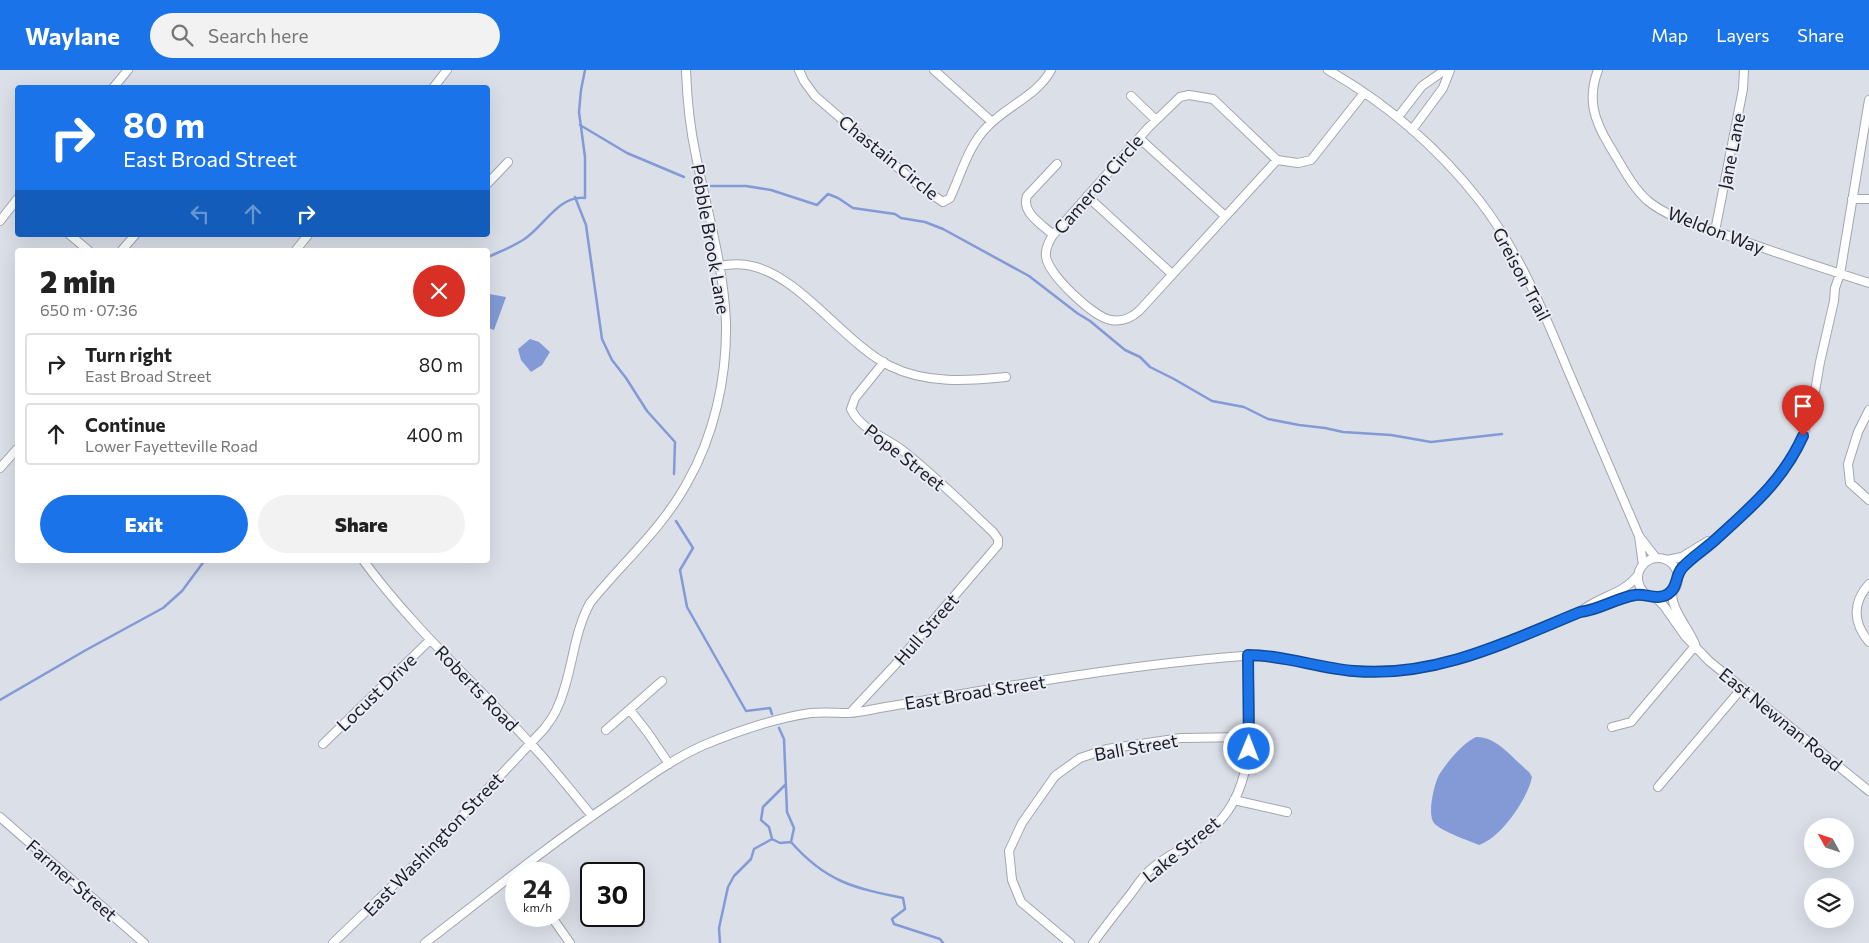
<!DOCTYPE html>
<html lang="en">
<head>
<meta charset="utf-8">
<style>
  body { margin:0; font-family:Commissioner,sans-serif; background:#f2f2f2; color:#222; height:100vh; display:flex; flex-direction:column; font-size:19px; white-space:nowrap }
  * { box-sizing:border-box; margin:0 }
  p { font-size:16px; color:#767676 }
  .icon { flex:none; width:28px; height:28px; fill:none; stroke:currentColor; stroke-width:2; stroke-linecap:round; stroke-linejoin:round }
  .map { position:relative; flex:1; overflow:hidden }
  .drawer { position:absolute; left:15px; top:178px; width:475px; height:315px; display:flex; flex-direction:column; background:#fff; border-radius:5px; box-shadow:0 5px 20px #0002 }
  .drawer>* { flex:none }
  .top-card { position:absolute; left:15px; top:15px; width:475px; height:152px; border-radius:5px; box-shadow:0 5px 20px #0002; background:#1a73e8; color:#fff; overflow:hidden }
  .needle { width:32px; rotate:310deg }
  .buttons { position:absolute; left:1804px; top:748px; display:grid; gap:10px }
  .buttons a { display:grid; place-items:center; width:50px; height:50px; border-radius:50%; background:#fff; box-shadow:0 5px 20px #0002; font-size:25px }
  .speed { position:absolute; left:505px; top:792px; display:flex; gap:10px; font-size:25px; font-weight:700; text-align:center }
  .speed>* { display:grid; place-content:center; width:65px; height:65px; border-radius:50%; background:#fff; box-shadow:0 5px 20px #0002; line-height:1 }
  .speed small { font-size:12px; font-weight:400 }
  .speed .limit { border:2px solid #111; border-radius:8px; background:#fff; color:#111 }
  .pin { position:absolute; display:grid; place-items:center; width:42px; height:42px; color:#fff; margin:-51px -21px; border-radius:50% 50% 50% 0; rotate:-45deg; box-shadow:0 0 5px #0007 }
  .pin .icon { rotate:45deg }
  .me { position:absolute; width:55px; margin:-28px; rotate:1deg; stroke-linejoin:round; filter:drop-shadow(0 0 4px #0008) }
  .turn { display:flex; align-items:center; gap:18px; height:105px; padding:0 25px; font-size:22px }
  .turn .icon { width:65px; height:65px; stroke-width:2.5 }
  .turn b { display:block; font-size:35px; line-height:42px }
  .lanes { display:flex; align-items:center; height:48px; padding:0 25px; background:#0003; justify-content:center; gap:25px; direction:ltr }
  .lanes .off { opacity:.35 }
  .round { display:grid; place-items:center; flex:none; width:52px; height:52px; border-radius:26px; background:#f2f2f2 }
  .summary { display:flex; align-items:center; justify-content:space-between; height:85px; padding:0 25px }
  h1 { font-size:30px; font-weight:800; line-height:38px }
  .cta { display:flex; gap:10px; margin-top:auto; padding:10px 25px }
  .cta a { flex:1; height:58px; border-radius:30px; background:#1a73e8; color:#fff; font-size:20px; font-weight:800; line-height:58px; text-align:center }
  .cta a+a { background:#f2f2f2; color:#222 }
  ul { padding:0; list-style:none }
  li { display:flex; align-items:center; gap:15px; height:62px; margin:0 10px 8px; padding:0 15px; border:2px solid #e0e0e0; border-radius:5px }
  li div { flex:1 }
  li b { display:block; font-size:19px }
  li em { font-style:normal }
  header { display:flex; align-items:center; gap:30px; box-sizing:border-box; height:70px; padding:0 25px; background:#1a73e8; color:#fff }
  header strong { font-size:24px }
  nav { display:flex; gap:28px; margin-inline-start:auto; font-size:18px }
  .search { width:350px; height:45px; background:#f2f2f2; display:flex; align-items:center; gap:12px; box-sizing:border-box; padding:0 18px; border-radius:28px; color:#767676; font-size:19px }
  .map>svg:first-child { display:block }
  .water { fill:#839ad6 }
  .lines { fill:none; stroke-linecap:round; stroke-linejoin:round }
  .stream { stroke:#839ad6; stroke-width:2.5 }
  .minor-casing { stroke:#a2a6ae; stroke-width:10 }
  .minor { stroke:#fff; stroke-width:8 }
  .route-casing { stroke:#114b97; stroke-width:12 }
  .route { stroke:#1a73e8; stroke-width:9 }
  .labels { text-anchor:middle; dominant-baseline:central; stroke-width:4; stroke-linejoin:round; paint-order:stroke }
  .street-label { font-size:18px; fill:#1c1d21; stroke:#e9ecf6 }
</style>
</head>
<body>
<header>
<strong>Waylane</strong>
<div class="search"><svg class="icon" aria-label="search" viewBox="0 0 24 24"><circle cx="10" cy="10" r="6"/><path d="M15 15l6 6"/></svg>Search here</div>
<nav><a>Map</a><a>Layers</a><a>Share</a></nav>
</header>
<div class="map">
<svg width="1869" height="873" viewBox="0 0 1869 873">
  <rect width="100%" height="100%" fill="#dbdfe8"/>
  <path class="water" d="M489,224L506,227L494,260L488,258Z
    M530,269L539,272L550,282L542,295L531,302L521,290L518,279Z
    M1476,667C1497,666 1514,690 1529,702L1532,707C1528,728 1501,768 1479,775C1468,770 1442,762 1434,753C1427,745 1434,714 1439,705C1447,692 1463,673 1476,667Z"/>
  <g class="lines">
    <path class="stream" d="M580,55L627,83L684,107
      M711,116H746L771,120L817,135L828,124L838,128L853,138L895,144L901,148L925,152L943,159L1029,206L1077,243L1090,251L1125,280L1140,287L1150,297L1174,309L1212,331L1244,337L1268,349L1299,355L1325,358L1343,362L1391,365L1431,372L1502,364
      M575,127L586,155L602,269L612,290L626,308L647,341L675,372L674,404
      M488,187C499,182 512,177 523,170C543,158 558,125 585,128V87L579,42L581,20L585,0
      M676,451L693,478L680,500L687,537L746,641L770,638L772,644
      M0,630L86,580L163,538L182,521L205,490
      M779,658L784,669L787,742L794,758L791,772C826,812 854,818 903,828L905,839L892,849L894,854L940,869L943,873
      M772,769L780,773L791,772
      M720,873L719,858L728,817L734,806L751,789L754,779L772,769L769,757L761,750L763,737L785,715"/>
    <g class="minor-casing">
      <path id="minor" d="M799,0L804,11L815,26L918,115L943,132L950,128C961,104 969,74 988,56C1007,36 1038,25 1051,0
        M934,0L992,52
        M1328,0C1386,33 1438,78 1479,130C1518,180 1543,240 1567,298C1591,354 1615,410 1639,466L1643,495
        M1598,0C1587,29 1594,50 1609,75C1621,94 1631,116 1648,131C1669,148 1696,154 1721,163C1770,181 1819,197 1869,213
        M113,18L128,0
        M433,18L447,0
        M1131,26L1156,50
        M1398,47L1422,16L1445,0
        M1412,60L1443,18L1450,0
        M1139,68L1225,146
        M1277,90L1139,241C1131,248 1123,252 1111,250C1093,247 1049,205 1046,187C1045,179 1049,171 1053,165L1148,58L1180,27L1189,25L1213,29L1277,90L1298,93L1311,90L1364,23
        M488,113L508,92
        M1087,126L1172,204
        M1852,129H1869
        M0,151L18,128
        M1715,161L1743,19L1744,0
        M70,165L88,180
        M1053,165C1042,154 1021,143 1027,126L1057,94
        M122,180L135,165
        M296,180L308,165
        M718,196C730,194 741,193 752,196C801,207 844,273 890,296C926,314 968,311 1006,307
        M1869,340L1858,362L1848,394L1850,413L1869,430
        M0,398L18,378
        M1639,466L1656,488
        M1638 508a20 20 0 1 1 40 0a20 20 0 1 1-40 0Z
        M363,490C412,557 474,612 530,673C552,696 572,722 592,746
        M1667,490L1682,487L1708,471
        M1677,510L1683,497L1747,442L1766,423L1792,389L1803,366L1814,327L1820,292L1834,231L1835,218L1840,204L1869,30
        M1869,514C1852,533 1853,553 1869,572
        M1673,520C1668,536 1689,558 1695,574
        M1655,527L1664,536L1685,566L1709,591L1869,721
        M1580,542C1598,526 1623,525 1638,505
        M630,640L648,663L669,694
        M851,642L895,595L998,475V469L993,462C963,434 934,405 902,380C885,367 860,359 851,339L855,328L884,292
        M1612,657L1631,652L1695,576
        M606,660L662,611
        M323,674L430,570
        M1658,717L1742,618
        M1234,730L1287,742
        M0,747L144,873
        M551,846L570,873
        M333,873L432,778L544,659C549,652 555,645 558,636C573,603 572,566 590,533C622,493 662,459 687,413C714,366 727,308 726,253C724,197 707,141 696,86C690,58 687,29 686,0
        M425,873C487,825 549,775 614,731C643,711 672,689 704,675C738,661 775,648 811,643C824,642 836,643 849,643C863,642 877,638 892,636C1008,616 1125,595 1243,586C1281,583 1317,598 1354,601C1435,608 1507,572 1580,542C1604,540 1623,524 1648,525
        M1070,873L1021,832L1012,810L1009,781L1022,753L1055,706L1080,688L1107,679L1181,668L1249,667
        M1093,873C1105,857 1117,841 1130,825C1136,817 1142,807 1149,801C1167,784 1190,776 1209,761C1261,720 1249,643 1248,585"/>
    </g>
    <use href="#minor" class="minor"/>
  </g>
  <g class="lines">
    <g class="route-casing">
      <path id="route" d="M1249,679L1248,585C1284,585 1318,598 1354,601C1435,608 1507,572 1580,542C1599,540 1616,528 1635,525C1646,523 1657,531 1668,524C1678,518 1675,506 1682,498C1692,487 1704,480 1715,470C1751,437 1782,412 1803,366"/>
    </g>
    <use href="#route" class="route"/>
  </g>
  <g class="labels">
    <g class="street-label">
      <text transform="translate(1731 81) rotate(-79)">Jane Lane</text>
      <text transform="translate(889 87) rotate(39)">Chastain Circle</text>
      <text transform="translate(1098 114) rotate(-49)">Cameron Circle</text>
      <text transform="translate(1716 160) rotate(21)">Weldon Way</text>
      <text transform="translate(711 169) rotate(80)">Pebble Brook Lane</text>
      <text transform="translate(1522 204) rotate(62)">Greison Trail</text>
      <text transform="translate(905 387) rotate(38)">Pope Street</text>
      <text transform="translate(926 559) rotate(-49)">Hull Street</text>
      <text transform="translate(477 618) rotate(46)">Roberts Road</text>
      <text transform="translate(376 622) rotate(-44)">Locust Drive</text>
      <text transform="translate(975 622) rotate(-9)">East Broad Street</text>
      <text transform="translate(1781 649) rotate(39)">East Newnan Road</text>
      <text transform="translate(1136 677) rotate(-10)">Ball Street</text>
      <text transform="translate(433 774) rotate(-46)">East Washington Street</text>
      <text transform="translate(1181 779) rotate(-39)">Lake Street</text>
      <text transform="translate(72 810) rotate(41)">Farmer Street</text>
    </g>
  </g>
</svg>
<div class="buttons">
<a><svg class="needle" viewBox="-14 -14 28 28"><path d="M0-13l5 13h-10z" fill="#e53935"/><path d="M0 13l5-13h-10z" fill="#767676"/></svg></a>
<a><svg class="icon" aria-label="layers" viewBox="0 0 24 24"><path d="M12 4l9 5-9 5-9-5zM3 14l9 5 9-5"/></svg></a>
</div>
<div class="speed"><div>24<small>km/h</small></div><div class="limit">30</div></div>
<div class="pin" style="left:1803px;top:366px;background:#d93025"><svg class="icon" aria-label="arrive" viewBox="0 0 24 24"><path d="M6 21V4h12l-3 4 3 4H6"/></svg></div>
<svg class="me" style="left:1249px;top:679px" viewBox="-20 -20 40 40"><circle r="17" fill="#1a73e8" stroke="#fff" stroke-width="3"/><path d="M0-11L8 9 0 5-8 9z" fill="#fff"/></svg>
<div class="top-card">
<div class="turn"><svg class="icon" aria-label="right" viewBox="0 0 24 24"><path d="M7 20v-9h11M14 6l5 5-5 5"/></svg><div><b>80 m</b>East Broad Street</div></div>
<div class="lanes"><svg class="icon off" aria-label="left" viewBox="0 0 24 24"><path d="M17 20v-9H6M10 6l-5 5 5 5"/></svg><svg class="icon off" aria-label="ahead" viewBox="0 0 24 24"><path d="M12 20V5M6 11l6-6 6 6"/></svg><svg class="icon" aria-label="right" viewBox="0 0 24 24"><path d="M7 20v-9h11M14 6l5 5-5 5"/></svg></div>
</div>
<section class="drawer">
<div class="summary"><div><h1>2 min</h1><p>650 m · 07:36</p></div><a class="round" style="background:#d93025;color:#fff"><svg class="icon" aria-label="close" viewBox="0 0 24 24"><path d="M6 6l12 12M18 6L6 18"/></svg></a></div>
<ul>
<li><svg class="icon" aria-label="right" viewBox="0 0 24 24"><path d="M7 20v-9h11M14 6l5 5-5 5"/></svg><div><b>Turn right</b><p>East Broad Street</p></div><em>80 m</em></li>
<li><svg class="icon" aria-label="ahead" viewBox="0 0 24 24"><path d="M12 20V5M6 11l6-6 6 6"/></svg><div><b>Continue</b><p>Lower Fayetteville Road</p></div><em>400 m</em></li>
</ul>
<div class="cta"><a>Exit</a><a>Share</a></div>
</section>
</div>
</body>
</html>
